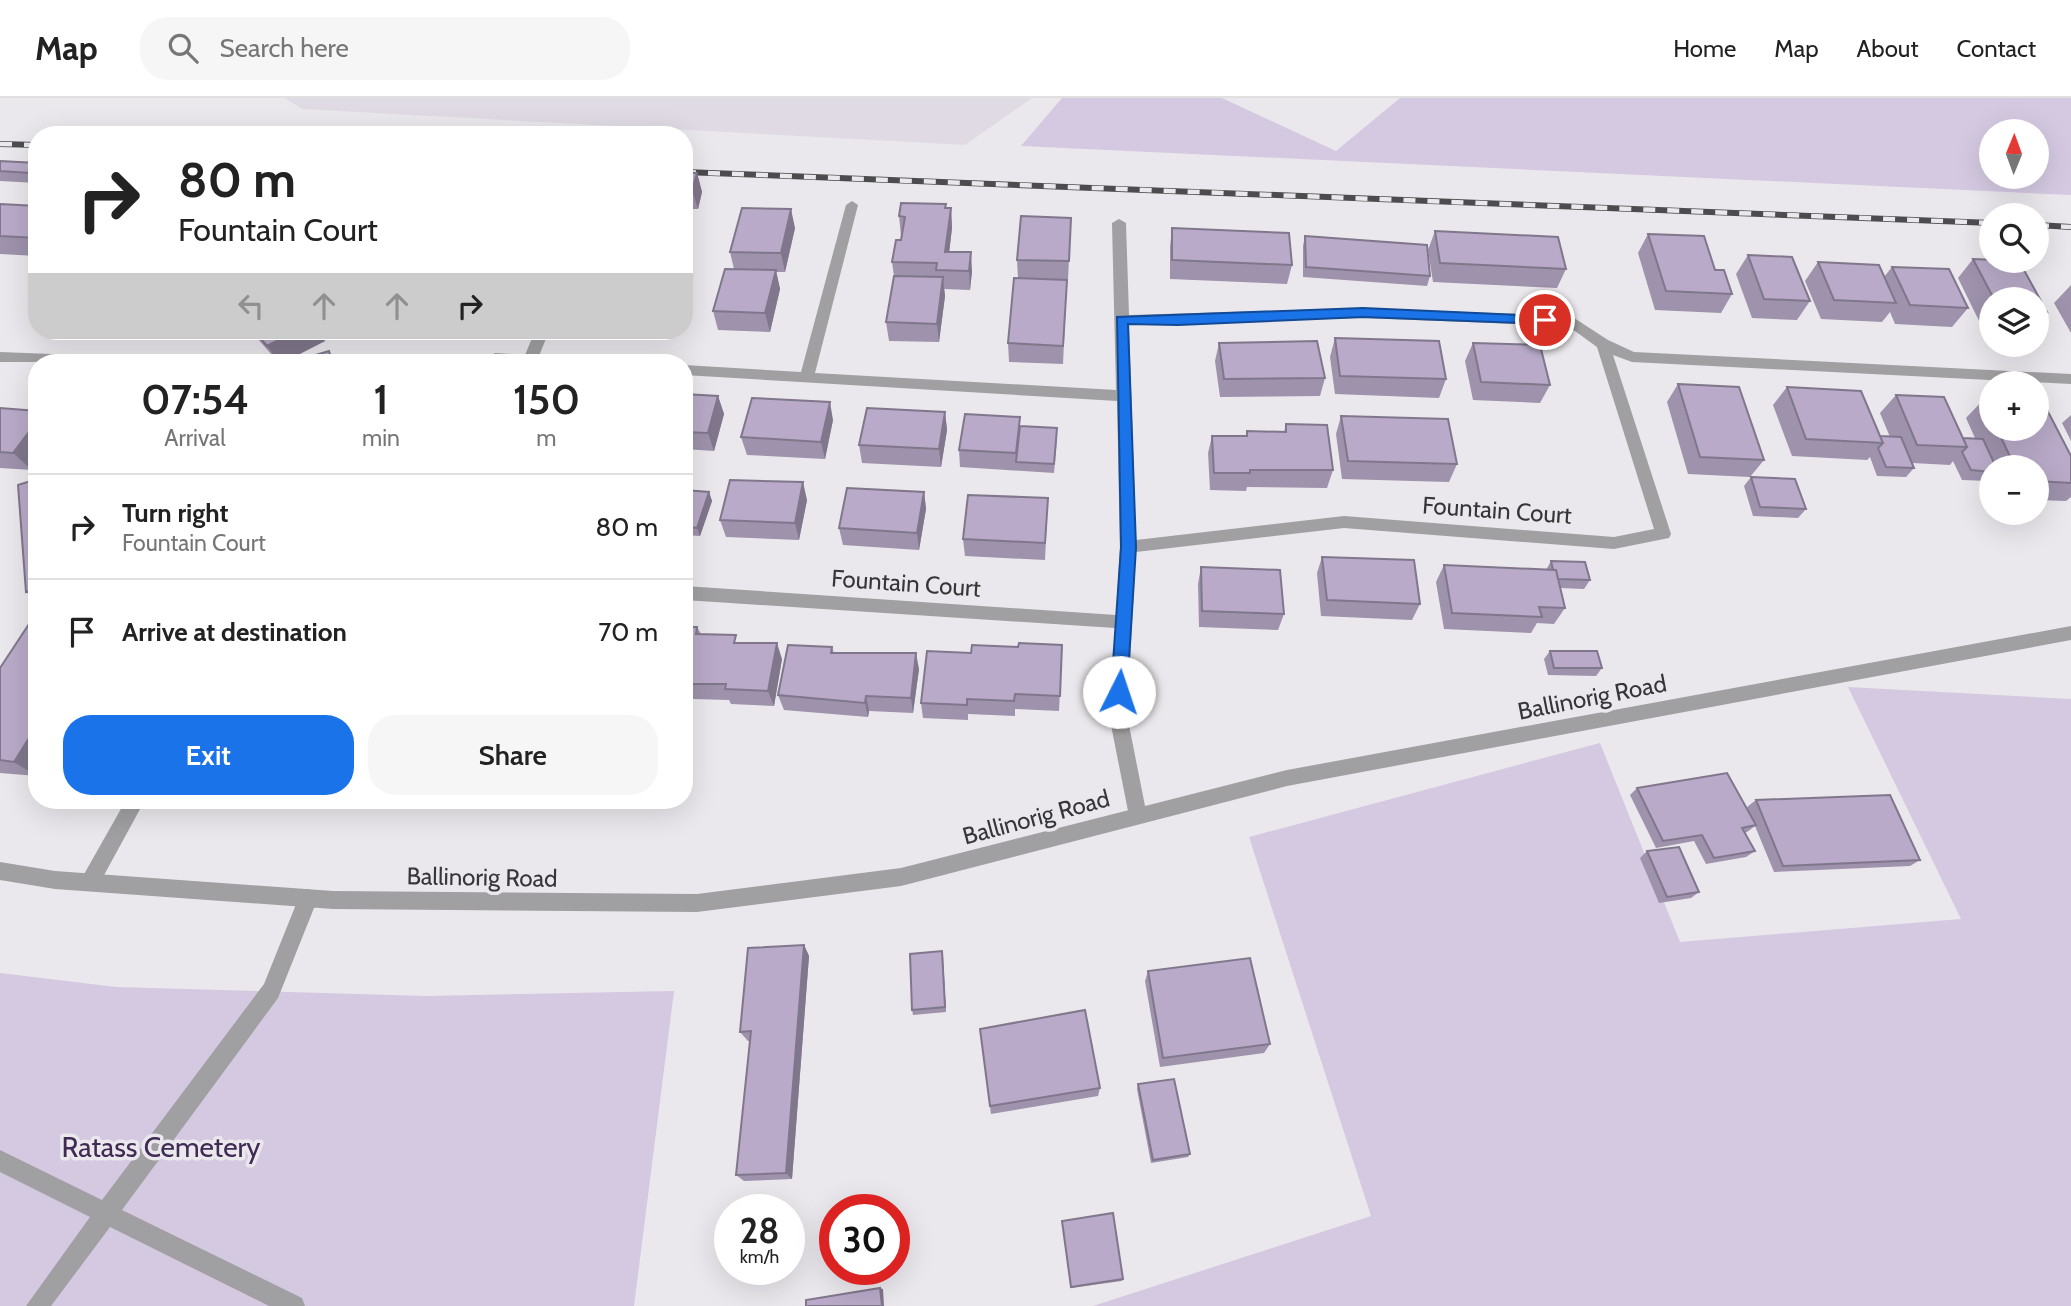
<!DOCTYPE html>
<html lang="en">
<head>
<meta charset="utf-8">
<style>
  body { margin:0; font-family:Cabin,sans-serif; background:#f6f6f6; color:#222; height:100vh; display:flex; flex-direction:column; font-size:26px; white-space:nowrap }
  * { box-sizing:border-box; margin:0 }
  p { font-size:23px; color:#767676 }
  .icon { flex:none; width:38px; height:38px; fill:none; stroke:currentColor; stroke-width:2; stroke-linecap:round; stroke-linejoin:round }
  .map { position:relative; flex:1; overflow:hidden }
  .details { position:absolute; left:28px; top:256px; width:665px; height:455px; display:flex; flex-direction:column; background:#fff; border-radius:28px; box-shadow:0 7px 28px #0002 }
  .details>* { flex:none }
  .banner { position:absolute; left:28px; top:28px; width:665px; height:214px; border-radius:28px; box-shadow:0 7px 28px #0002; background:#fff; color:#222; overflow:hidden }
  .needle { width:46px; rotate:1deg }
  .controls { position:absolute; left:1979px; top:21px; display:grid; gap:14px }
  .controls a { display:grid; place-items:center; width:70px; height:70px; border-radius:50%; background:#fff; box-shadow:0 7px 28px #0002; font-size:35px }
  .speed { position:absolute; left:714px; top:1096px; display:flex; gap:14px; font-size:35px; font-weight:700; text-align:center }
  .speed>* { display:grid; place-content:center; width:91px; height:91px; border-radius:50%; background:#fff; box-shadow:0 7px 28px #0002; line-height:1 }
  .speed small { font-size:18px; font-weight:400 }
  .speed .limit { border:10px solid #d22; background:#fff; color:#111 }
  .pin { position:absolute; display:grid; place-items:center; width:60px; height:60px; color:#fff; margin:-30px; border:4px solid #fff; border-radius:50%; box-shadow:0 2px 7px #0007 }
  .me { position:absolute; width:77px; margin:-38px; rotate:4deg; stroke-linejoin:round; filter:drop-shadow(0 0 5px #0008) }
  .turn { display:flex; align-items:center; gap:24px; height:147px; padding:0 35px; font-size:32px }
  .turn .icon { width:91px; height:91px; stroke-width:2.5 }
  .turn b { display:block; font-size:49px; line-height:60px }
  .lanes { display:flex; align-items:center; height:66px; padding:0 35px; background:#0003; justify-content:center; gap:35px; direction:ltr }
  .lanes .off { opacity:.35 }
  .eta { display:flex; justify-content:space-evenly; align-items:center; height:119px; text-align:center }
  .eta b { font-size:42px; font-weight:600; line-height:49px }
  .primary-button { display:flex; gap:14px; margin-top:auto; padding:14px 35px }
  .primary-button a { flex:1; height:80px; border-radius:28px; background:#1a73e8; color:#fff; font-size:28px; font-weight:600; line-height:80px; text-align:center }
  .primary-button a+a { background:#f6f6f6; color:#222 }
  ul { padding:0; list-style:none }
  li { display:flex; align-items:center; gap:21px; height:105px; padding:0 35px; border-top:2px solid #e0e0e0 }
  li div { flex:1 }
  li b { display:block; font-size:26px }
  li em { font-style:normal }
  header { display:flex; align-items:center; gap:42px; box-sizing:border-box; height:98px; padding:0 35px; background:#fff; border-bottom:2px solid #e0e0e0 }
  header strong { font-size:33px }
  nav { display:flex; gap:38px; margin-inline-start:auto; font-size:24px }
  .search { width:490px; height:63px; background:#f6f6f6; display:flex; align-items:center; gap:18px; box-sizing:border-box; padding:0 24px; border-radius:28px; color:#767676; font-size:26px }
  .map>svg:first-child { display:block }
  .built { fill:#dfdae3 }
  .green { fill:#d4c9e1; fill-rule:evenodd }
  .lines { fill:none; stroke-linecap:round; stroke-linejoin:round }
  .service { fill:#a09fa1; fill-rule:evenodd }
  .minor { fill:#a09fa1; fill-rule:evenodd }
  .tertiary { fill:#a09fa1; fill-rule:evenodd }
  .rail-casing { stroke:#4c4b4d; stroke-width:6 }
  .rail { stroke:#eae8ec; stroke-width:4.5; stroke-dasharray:12; stroke-linecap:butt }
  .wall { fill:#9e92ac }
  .shaded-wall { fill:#81778c }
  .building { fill:#b8aac8; stroke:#81778c; stroke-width:2 }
  .route { fill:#1a73e8; stroke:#114b97; stroke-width:2 }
  .labels { text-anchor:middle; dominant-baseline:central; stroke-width:7; stroke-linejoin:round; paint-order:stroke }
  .street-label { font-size:24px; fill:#363537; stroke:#eae8ec }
  .near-park-label { font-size:28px; fill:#402b54; stroke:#eae8ec }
</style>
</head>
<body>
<header>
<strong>Map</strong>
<div class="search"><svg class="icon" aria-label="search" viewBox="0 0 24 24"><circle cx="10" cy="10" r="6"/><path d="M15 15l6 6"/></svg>Search here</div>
<nav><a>Home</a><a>Map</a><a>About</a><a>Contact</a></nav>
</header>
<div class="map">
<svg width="2071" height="1208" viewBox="0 0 2071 1208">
  <rect width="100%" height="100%" fill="#eae8ec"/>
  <path class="built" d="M285,0H1032L965,47L302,11Z"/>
  <path class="green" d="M1062,0H1222L1336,53L1400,0H2071V97L1021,48ZM1992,33H2037V79H1992Z
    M1848,589L2071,601V1208H1093L1371,1118L1249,739L1600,645L1680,844L1961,821Z
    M0,875L116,889L427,898L674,893L634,1208H0Z"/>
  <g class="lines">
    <path class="service" d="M308,791L315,794L318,800L278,900L122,1112L302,1200L305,1208H269L110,1129L51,1208H26L90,1119L0,1074V1052L102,1102L264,886L301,794Z"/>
    <path class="minor" d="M852,103L858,107L815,275L1116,292L1112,125L1119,121L1126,125L1129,217L1363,210L1571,218L1608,242L1634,254L2071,276V286L1632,264L1613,257L1671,436L1669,440L1614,451L1344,430L1136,454L1127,617L1147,718L1145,724L1138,726L1131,724L1129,718L1109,617L1115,530L684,502V488L1116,517L1120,449L1117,303L684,277V267L801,274L846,107ZM1363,220L1568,228L1597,249L1654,431L1614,439L1344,418L1136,442L1129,227Z
      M535,233H549L539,258L563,259L570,264H490L488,260L495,255L525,257Z
      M0,254L128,259L135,264H0Z
      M126,702H145L97,790L90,793L83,790L80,784L83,778Z"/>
    <path class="tertiary" d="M2071,528V542L1287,688L901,788L697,814L333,811L55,791L0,782V764L55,773L333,793L697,796L901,770L1287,672Z"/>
    <g class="rail-casing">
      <path id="rail" d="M0,46L37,47
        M684,74L1992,125
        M2037,127L2071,129"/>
    </g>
    <use href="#rail" class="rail"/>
  </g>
  <path class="wall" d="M0,63L37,65V85L0,83Z
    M684,75H697L702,94L698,111H691L684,133Z
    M0,105L1,106L37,108V158L0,156Z
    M946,106V110H951L952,130L949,154L972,173L970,192L944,191L945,198L939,244L889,243L886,224L894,178L892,164L901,142L902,138H901L899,118Z
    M1071,120L1068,182H1067L1063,266L1009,264L1008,245L1018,180L1017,162Z
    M795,130L785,174H776L780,191L770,234L718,232L713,213L734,171L730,154Z
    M1172,130L1292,167L1287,186L1170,181V149Z
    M1435,133L1566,171L1557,190L1433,184L1428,152Z
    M1648,136L1715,172L1732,196L1721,215L1655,212L1638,155Z
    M1305,138L1430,178L1427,188L1303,179V148Z
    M1748,157L1810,203L1797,222L1752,220L1736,176Z
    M1973,161L2019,163L2047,214L2037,226V201H1992V231H1983L1958,180Z
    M1818,164L1884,179L1892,169L1968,210L1952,229L1895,226L1890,214L1882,224L1821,221L1805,183Z
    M2071,187V235L2054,205Z
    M251,233H318L325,243L284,264H278Z
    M593,233H645L643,239L595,237Z
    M1335,240L1446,281L1439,300L1335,296L1330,259Z
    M1219,245L1325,280L1320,298L1220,299L1215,263Z
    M1473,245L1550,287L1540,305L1473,302L1465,263Z
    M1678,286L1764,362L1750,379L1688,376L1667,304Z
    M1787,289L1880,338L1890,339L1880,315L1896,297L1963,340H1975L1966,320L1983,302H1992V331H2037L2071,358V399L2066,403L2037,402V369H1992V381L1989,383L1962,382L1953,363L1950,367L1912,365L1914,370L1906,379L1877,378L1870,359L1867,362L1792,358L1773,307Z
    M684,296L718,298L724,316L714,353L684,351Z
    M0,310L32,372L0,370Z
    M945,314L947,332L941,369L862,365L859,347Z
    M2071,317V343L2062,325Z
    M1341,318L1457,366L1449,384L1342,381L1336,336Z
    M1020,319V328L1057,340L1054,375L960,369L959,352Z
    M833,322L825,361L747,357L741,339Z
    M1286,326L1333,372L1327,390L1247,389L1246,393L1210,392L1208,355L1212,338H1246L1247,333L1284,334Z
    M1751,379L1806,411L1798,420L1753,418L1744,388Z
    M684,392L709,394L712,403L700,438L684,437Z
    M924,394L926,411L919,452L843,447L839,430Z
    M1048,400L1045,462L965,458L963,441Z
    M807,402L799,442L726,439L720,422Z
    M1322,459L1420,506L1412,522L1321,518L1317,475Z
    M1551,463L1590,482L1584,491L1560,490L1565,510L1554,526L1537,525L1531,535L1444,531L1436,484L1444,467L1546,472Z
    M1201,469L1284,516L1278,532L1199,529L1198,486Z
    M37,523V678L0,675V570Z
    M684,529H697L701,536L738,545L782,561L774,608L731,606L729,602L693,601L687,590H684Z
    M1062,547L1059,613L1015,611V618L968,616V622L923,620L921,605L971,555L1018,549Z
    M832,549L834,555L919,571L913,615L869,613L868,619L784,612L778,597Z
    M1550,553L1602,570L1596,578L1548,577L1544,561Z
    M1637,690L1752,720L1747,709L1756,702L1920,762L1910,768L1774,774L1755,728L1747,734L1745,735L1755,753L1746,759L1706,766L1694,743L1656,750L1630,697Z
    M1647,753L1699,794L1691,800L1659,805L1640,760Z
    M804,847L809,858L792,1081L744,1083L736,1077L750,943H748L740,934Z
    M942,853L946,914L913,917L912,912Z
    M1148,873L1270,946L1264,955L1160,969L1145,883Z
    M980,931L1100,990L1098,998L991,1016Z
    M1138,986L1190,1056L1188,1059L1151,1065L1137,991Z
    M1062,1123L1123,1181L1122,1183L1071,1190Z"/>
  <path class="shaded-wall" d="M37,69V82L31,75Z
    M697,75L702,94L698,111L692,92Z
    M685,92L691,111L684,133V95Z
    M951,110L952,130L947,173L945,154Z
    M791,111L795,130L785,174L781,155Z
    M684,133L688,145L684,158Z
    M971,154L972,173L970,192L969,173Z
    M776,172L780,191L770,234L765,215Z
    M943,179L945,198L939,244L937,226Z
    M296,233H318L325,243L284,264H279L267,248Z
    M329,253L336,264H332Z
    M718,298L724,316L714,353L708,335Z
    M830,304L833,322L825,361L821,344Z
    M945,314L947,332L941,369L939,351Z
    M37,323V366L32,372L13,355Z
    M803,384L807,402L799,442L795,425Z
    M709,394L712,403L700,438L697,430Z
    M924,394L926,411L919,452L917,435Z
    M37,490V502L26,494Z
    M777,545L782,561L774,608L768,593Z
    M916,555L919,571L913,615L911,600Z
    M866,598L869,613L868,619L865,605Z
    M37,627V678L14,664Z
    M553,702H595L560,711Z
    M804,847L809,858L792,1081L786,1075Z
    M942,853L943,858L946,914L945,909Z
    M880,1190L883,1191L884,1208H882Z"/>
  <path class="building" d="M0,63L37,65V69L31,75L0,73Z
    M684,75H697L692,92H685L684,95Z
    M901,105L946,106L945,110H951L945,154H971L969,173L936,172L937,165L892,164L896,142H901L905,119L899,118Z
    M0,106L37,108V140L0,138Z
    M742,110L791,111L781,155L730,154Z
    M1021,118L1071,120L1069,163L1017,162Z
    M1172,130L1289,135L1292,167L1172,162Z
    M1435,133L1558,139L1566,171L1440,165Z
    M1648,136L1704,138L1715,172H1724L1732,196L1666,193Z
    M1305,138L1427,147L1430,178L1306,169Z
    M1748,157L1792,159L1810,203L1764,201Z
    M1973,161L2019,163L2047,214H2037V201H1994Z
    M1818,164L1879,167L1896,205L1834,202Z
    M1892,169L1949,171L1968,210L1910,207Z
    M725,171L776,172L765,215L713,213Z
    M894,178L943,179L937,226L886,224Z
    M1014,180L1067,182L1063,248L1008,245Z
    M254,233H296L267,248Z
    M1335,240L1439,243L1446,281L1340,278Z
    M1317,243L1325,280L1224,281L1219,245Z
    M1473,245L1540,247L1550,287L1481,284Z
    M329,253L332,264H292Z
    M1678,286L1739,289L1764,362L1700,359Z
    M1787,289L1861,293L1883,345L1806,341Z
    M684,296L718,298L708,335L684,334Z
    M1896,297L1944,299L1967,349L1917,347Z
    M752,300L830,304L821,344L741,339Z
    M1983,302H1992V320Z
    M2037,304H2043L2071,358V385L2037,383V369H2015L1997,331H2037Z
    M0,310L37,313V323L13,355L0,354Z
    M867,310L945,314L939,351L859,347Z
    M965,316L1020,319L1016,355L959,352Z
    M1341,318L1448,321L1457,366L1348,363Z
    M1286,326L1327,327L1333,372H1250V375H1214L1212,338H1247V333L1286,334Z
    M1020,328L1057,330L1054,366L1016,364Z
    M1880,338L1901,339L1914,370L1886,369L1878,350L1883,345Z
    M1963,340L1983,341L1996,369H1992V374L1971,372L1962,354L1967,349Z
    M1751,379L1795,381L1806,411L1760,409Z
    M37,381V490L26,494L18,387Z
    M730,382L803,384L795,425L720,422Z
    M847,390L924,394L917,435L839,430Z
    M684,392L709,394L697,430L684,428Z
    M968,397L1048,400L1045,445L963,441Z
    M1322,459L1414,462L1420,506L1327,502Z
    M1551,463L1585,464L1590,482L1558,481L1556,472H1553Z
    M1444,467L1556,472L1565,510L1539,509L1542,519L1452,515Z
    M1201,469L1280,472L1284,516L1202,513Z
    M31,523H37V627L14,664L0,662V570Z
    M684,529H697L696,536L736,537L734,545H777L768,593L725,591L726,586H685L688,575H684Z
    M1019,545L1062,547L1060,598L1015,596L1014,603L967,601V607L921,605L927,553L971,555L972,547L1018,549Z
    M788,547L832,549L831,555H916L911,600L866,598L865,605L778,597Z
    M1550,553H1597L1602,570H1554Z
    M1727,675L1756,727L1742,730L1755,753L1714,760L1702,737L1663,743L1637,690Z
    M1890,697L1920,762L1783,768L1756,702Z
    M1679,749L1699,794L1667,799L1647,753Z
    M804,847L786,1075L736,1077L751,933L740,934L748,850Z
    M942,853L945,909L912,912L910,856Z
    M1250,860L1270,946L1163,960L1148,873Z
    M1085,912L1100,990L990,1008L980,931Z
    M1174,981L1190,1056L1153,1062L1138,986Z
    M1113,1115L1123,1181L1071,1189L1062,1123Z
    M880,1190L882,1208H806V1202Z"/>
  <path class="route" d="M1363,210L1545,218L1551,222L1545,226L1363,219L1178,227L1128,226L1136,449L1127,594L1125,599H1114L1111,594L1121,449L1117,219Z"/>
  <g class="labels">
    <g class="street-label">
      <text transform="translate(1497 412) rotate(4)">Fountain Court</text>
      <text transform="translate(906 485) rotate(4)">Fountain Court</text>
      <text transform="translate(1592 599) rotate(-11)">Ballinorig Road</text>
      <text transform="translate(1036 719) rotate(-15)">Ballinorig Road</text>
      <text transform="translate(482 779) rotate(1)">Ballinorig Road</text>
    </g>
    <g class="near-park-label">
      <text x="161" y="1049">Ratass Cemetery</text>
    </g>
  </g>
</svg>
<div class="controls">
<a><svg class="needle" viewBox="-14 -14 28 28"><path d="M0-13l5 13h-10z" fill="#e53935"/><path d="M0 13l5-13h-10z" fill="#767676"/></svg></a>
<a><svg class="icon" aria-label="search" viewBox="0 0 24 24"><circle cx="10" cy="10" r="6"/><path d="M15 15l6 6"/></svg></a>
<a><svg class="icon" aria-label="layers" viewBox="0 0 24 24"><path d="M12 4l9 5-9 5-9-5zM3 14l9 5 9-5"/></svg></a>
<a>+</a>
<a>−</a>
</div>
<div class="speed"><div>28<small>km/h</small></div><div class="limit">30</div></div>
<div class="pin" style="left:1545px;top:222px;background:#d93025"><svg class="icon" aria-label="arrive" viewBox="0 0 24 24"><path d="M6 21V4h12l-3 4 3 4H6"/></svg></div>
<svg class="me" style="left:1119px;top:594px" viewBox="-20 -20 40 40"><circle r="19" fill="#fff"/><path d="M0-13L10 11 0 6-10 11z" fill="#1a73e8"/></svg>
<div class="banner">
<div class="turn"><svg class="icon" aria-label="right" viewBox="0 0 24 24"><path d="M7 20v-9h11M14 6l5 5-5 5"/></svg><div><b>80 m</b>Fountain Court</div></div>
<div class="lanes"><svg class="icon off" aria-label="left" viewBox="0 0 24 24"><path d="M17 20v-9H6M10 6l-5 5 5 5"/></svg><svg class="icon off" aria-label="ahead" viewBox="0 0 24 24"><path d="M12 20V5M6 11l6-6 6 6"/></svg><svg class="icon off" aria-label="ahead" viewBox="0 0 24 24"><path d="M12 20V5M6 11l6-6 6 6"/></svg><svg class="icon" aria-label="right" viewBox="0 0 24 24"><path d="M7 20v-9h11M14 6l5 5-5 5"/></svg></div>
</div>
<section class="details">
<div class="eta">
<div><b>07:54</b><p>Arrival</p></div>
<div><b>1</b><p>min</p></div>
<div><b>150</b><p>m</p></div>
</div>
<ul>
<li><svg class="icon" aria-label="right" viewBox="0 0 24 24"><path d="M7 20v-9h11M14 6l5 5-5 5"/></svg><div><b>Turn right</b><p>Fountain Court</p></div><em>80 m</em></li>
<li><svg class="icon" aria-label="arrive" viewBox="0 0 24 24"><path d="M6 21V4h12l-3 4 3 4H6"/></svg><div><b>Arrive at destination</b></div><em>70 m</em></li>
</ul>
<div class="primary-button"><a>Exit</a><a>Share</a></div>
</section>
</div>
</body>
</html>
